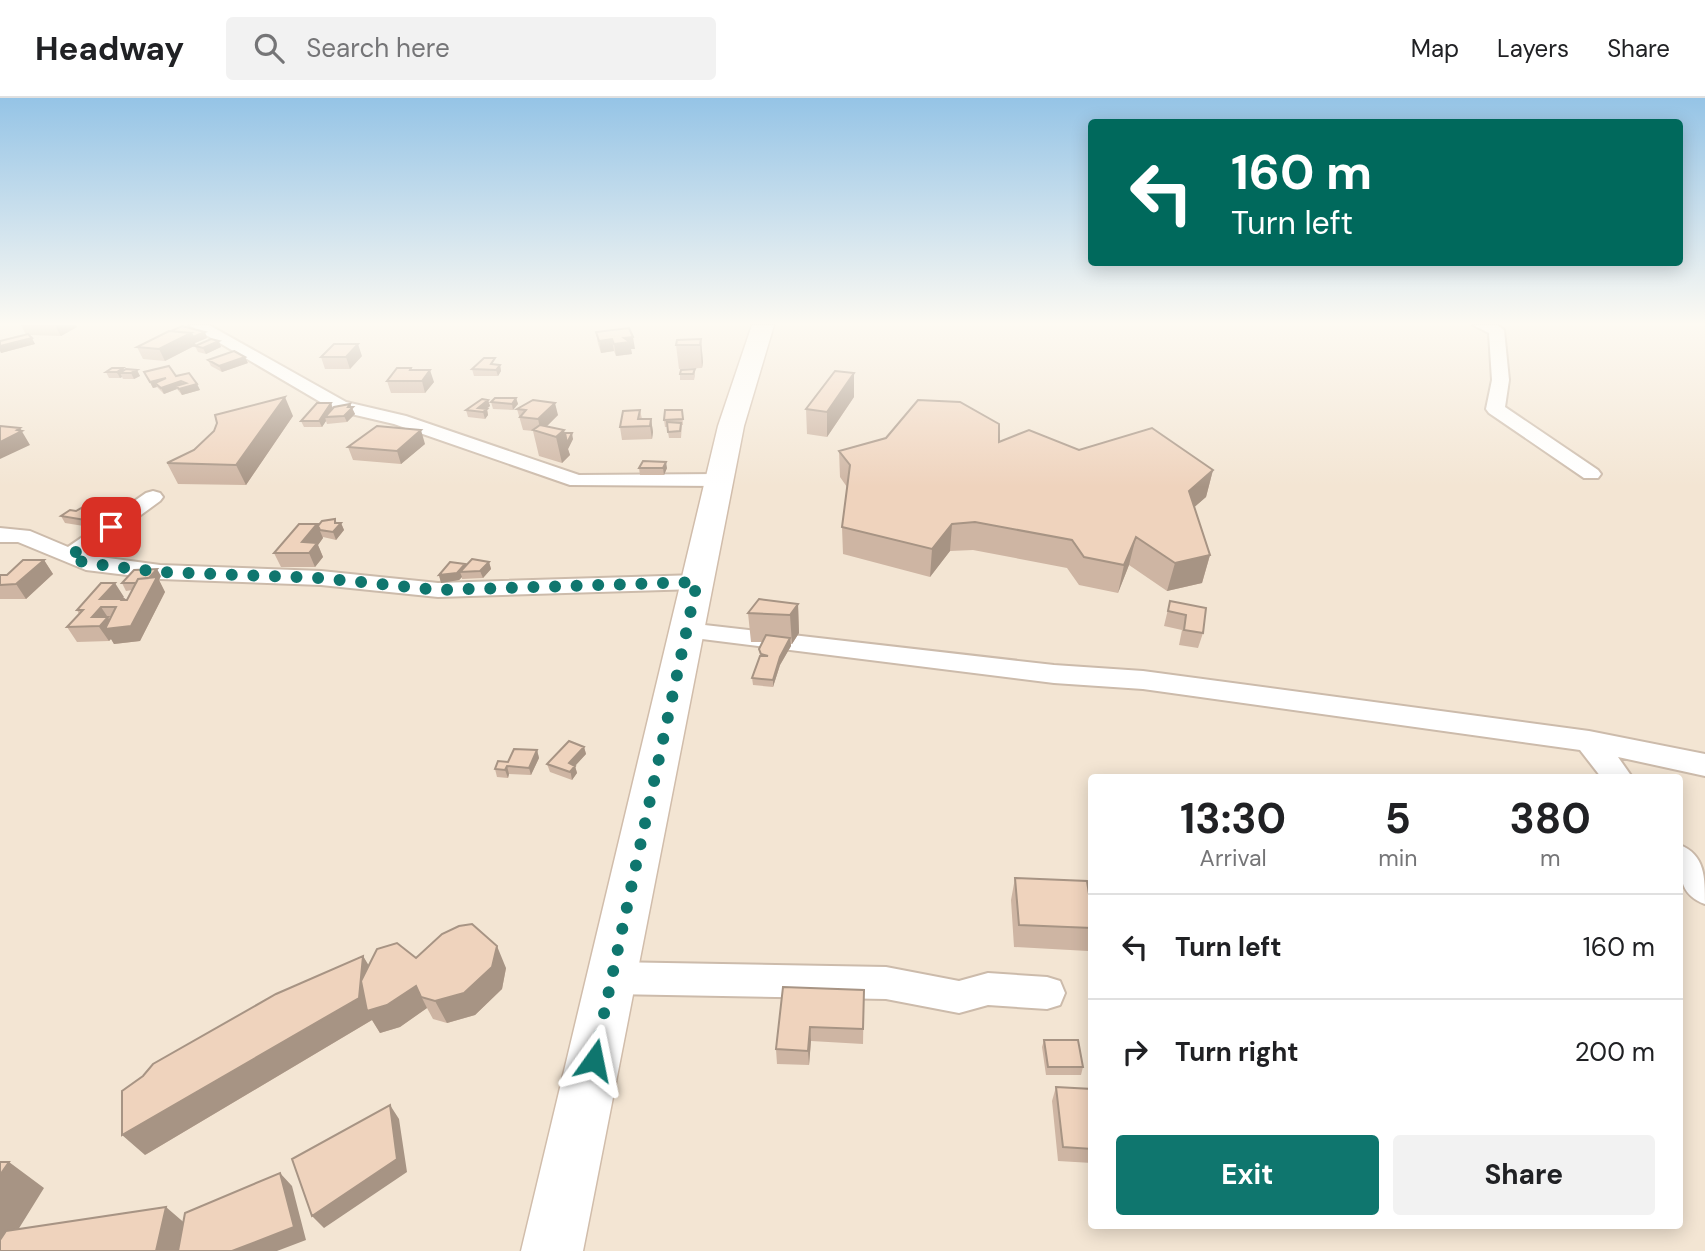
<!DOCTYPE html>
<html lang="en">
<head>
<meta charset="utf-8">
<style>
  body { margin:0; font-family:"DM Sans",sans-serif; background:#f2f2f2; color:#202124; height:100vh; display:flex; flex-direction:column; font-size:26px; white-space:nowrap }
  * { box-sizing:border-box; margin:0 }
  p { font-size:23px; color:#757577 }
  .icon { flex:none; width:38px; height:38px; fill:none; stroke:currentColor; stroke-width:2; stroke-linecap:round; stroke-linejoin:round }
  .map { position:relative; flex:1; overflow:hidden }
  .details { position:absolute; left:1088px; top:676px; width:595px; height:455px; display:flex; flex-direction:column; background:#fff; border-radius:7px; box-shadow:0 4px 18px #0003 }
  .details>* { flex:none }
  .guide { position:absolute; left:1088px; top:21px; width:595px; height:147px; border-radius:7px; box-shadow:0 4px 18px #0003; background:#00695c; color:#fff; overflow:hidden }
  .pin { position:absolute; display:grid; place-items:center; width:60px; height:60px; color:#fff; margin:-30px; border-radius:14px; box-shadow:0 4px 10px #0006 }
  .me { position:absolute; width:77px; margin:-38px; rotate:12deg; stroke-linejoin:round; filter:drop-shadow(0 0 5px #0008) }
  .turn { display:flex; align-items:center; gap:24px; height:147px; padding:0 28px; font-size:32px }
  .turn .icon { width:91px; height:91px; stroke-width:2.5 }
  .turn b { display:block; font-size:49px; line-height:60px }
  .eta { display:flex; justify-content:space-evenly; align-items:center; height:119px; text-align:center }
  .eta b { font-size:42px; font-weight:700; line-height:49px }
  .primary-button { display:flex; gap:14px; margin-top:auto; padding:14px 28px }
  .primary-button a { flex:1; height:80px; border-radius:7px; background:#0f766e; color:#fff; font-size:28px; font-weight:700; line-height:80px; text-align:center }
  .primary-button a+a { background:#f2f2f2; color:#202124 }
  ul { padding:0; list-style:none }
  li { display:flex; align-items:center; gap:21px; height:105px; padding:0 28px; border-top:2px solid #e0e0e0 }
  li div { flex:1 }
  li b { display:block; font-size:26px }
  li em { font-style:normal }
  header { display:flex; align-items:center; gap:42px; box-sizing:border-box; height:98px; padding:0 35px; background:#fff; border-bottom:2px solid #e0e0e0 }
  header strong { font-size:33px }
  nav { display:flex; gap:38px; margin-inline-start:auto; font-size:24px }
  .search { width:490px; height:63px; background:#f2f2f2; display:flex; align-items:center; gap:18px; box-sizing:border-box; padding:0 24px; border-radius:7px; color:#757577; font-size:26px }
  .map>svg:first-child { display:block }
  .residential { fill:#f3e5d3; fill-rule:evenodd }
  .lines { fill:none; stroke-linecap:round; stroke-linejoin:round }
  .minor-casing { stroke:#ccbbab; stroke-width:4 }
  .secondary-casing { stroke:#d1bdab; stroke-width:3 }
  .minor { fill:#fff; fill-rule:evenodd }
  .secondary { fill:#fff; fill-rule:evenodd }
  .wall { fill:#ceb5a3 }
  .shaded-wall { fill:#a79484 }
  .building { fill:#efd3bd; stroke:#a79484; stroke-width:2 }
  .route { stroke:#0f766e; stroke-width:12; stroke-dasharray:0 21.6 }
</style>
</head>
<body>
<header>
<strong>Headway</strong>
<div class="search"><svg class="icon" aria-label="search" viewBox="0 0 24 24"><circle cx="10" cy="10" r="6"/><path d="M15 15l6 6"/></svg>Search here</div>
<nav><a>Map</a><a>Layers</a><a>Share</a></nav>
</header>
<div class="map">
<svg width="1705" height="1153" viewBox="0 0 1705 1153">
  <rect width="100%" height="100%" fill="#fbf3e4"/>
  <path class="residential" d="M0,227H1705V1153H0ZM1092,679H1680V1127H1092Z"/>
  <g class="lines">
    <g class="minor-casing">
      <path id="minor" d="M189,227H209L346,304L406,318L579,377L719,376L726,378L729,382L726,386L719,388L570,387L394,326L334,312Z
        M1473,227H1497L1504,232L1509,282L1505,309L1598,372L1601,376L1598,380H1584L1489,315L1486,311L1492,282L1489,235Z
        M153,393L160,395L163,399L160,403L86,457L160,467L321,473L438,485L697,477L705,479L709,484L705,489L697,491L438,499L321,487L160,481L86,472L18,444H0V430L30,433L68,449L146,395Z
        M687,525L1054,567L1143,573L1589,633L1705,656V678L1618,659L1632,679H1601L1580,652L1143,591L1054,585L678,538L675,533L678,528Z
        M1680,747C1705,757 1705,779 1705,806C1677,796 1680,773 1680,747Z
        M611,864L886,869L959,883L988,875L1047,879L1060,883L1065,895L1060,907L1047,911L988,907L959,915L886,901L611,896L598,891L593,880L598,869Z"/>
    </g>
    <g class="secondary-casing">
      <path id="secondary" d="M752,227H774L744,328L583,1153H521L718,328Z"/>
    </g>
    <use href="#minor" class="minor"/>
    <use href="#secondary" class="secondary"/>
  </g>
  <path class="wall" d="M21,227H76L77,229L61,238L29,237L35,246L1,255L0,243L26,237Z
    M596,234L635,251H631L632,256L616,258L614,253L601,255L598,246Z
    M207,240L195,245L196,247L165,263L143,261L137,249Z
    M701,241L703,264L702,270L679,271L676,247Z
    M195,248L221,249L206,256L198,254Z
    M362,258L350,271H325L321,259Z
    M208,262L248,265L222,274L211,268Z
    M497,267H500L501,273L498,278H474L472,271Z
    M411,270L412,272L434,284L425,295H391L387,283Z
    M695,271V278L694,282H680V276Z
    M124,272H137L140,278L134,281H123L122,279L120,280H109L106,274Z
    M144,274L197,286L200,292L182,297L177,291L164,296L157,289L153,290Z
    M854,299L827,339L807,336L806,311Z
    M516,300L518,306L513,312L493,311L491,304Z
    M488,302L490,308L487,311L488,317L485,321L468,319L466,312Z
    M331,305L333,310L350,306L355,316L347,324L327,326L326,323L322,329H304L301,323Z
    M517,311L558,317L547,328L565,335L573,341L568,351L570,357L562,365L539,358L533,333L523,332Z
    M640,312L642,321H651L653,334L652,341L622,342L620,329Z
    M682,312L683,327H682L681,340H669L667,329H665L664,322Z
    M293,318L246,387L178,386L167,365L194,352Z
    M999,344L1079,352L1213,372L1206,399L1194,409L1210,457L1202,485L1167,493L1129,467L1118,495L1079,487L1067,470L973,452L950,453L930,479L843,456L842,429L847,389L840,379L839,353Z
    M425,346L401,366L353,362L348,349Z
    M639,370H667L664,377H640Z
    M61,418L105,420L90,429L65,425Z
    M341,425L344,432L336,442L323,439V440L318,447L323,459L315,469H281L274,455L318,428Z
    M44,462L53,476L26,501H0V477H7Z
    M489,464L491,471L483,480L462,481V479L459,482L441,485L439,477L465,468Z
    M161,478L159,482L165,494L140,543L114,546L111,541L109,543L77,544L67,529L79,516L77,512L124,499L122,501L124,502H127L132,492L126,493L122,485Z
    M1170,503L1206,510L1203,535L1198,550L1179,547L1182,532L1164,528Z
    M798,506L799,535L792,546H791V548L780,567L773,589L753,587L752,580L760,558L759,551L763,544H751L748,515Z
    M584,649L586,656L575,668L577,675L572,682L550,674L547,666Z
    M537,652L539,660L531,677L509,676L508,680L497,679L495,671L508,664Z
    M1015,780L1092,816V838L1088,853L1014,849L1011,802Z
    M363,858L369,868L416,860L506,870L502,891L475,917L447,925L433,921L427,910L400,929L380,935L372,922L145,1057Z
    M864,892L863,946L811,943L809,967L777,966L776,951Z
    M1044,942L1083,969L1081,977H1046L1042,949Z
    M1056,989L1092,991V1065L1058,1063L1052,1003Z"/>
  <path class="shaded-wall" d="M55,227H76L77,229L61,238Z
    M205,234L207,240L195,245L196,247L165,263L159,251L191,235Z
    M633,239L635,251H631L632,256L616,258L614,246L624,240Z
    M32,240L35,246L1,255L0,253V248Z
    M612,241L614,253L601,255L599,243Z
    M701,241L703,264L702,270L700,247Z
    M219,243L221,249L206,256L203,250Z
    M358,246L362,258L350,271L346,259Z
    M245,259L248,265L222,274L219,268Z
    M500,267L501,273L498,278L496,272Z
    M123,270L126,275H120L122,279L120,280L117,274Z
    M137,272L140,278L134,281L131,275Z
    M430,272L434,284L425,295L422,283Z
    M854,275V299L827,339V314Z
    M166,280L155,285L157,289L153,290L150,284Z
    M181,283L184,289L176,288L177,291L164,296L161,290Z
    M197,286L200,292L182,297L179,291Z
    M285,299L293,318L246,387L236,367Z
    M516,300L518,306L513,312L512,306Z
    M488,302L490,308L482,314L478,310Z
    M331,305L333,312L325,319L326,323L322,329L319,323Z
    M555,305L558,317L541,334L538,321Z
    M350,306L355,316L347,324L344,318Z
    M487,311L488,317L485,321L483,314Z
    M651,321L653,334L652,341L650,328Z
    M20,330L30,347L0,361V344Z
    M421,332L425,346L401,366L397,353Z
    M564,332L567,345L572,335L573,341L568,351L570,357L562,365L556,339Z
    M666,364L667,370L664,377L663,370Z
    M1213,372L1206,399L1182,420L1189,393Z
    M101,413L105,420L90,429L85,422Z
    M335,421L338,428L341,425L344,432L336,442L333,434Z
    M317,426L323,440L318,447L323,459L315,469L309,455L302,444Z
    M952,426L950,453L930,479L932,451Z
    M1136,439L1129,467L1118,495L1124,467Z
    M1210,457L1202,485L1167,493L1175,465Z
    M44,462L53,476L26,501L16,486Z
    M489,464L491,471L483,480L480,473Z
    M465,466L467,473L460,474L462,479L459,482L441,485L439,477Z
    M157,471L161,478L159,482L165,494L140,543L114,546L111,541L109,543L92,519L101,509L115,530L145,485Z
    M115,485L124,499L115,509L100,501Z
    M798,506L799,535L792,546L790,517Z
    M790,540L791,548L780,567L773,589V582L780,559Z
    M584,649L586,656L575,668L577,675L572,682L569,665Z
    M537,652L539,660L531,677L529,670Z
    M507,668L509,676L508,680L505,672Z
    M497,848L506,870L502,891L475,917L447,925L435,903Z
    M363,858L376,880L416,888L427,910L400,929L380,935L372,922L145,1057L122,1037Z
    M810,929L811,943L809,967L808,953Z
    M390,1007L399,1021L407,1074L324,1130L312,1118Z
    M9,1064L44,1090L8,1148L0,1143V1077Z
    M280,1075L292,1088L306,1142L277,1153H232Z
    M166,1109L188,1128L183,1153H156Z"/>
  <path class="building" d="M182,228L205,234L193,239L191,235L171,233Z
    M629,230L633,239L624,240L630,244L614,246L612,241L599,243L596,234Z
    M169,233L191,235L159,251L137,249Z
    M28,236L32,240L0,248V243Z
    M211,241L219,243L203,250L195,248Z
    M701,241L700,247H676L677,242Z
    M334,246H358L346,259H321Z
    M234,253L245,259L219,268L208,262Z
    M484,260H495L491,266L500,267L496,272L472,271Z
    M169,268L176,278L189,275L197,286L179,291L176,288L186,285L181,283L161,290L155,285L166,280L150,284L144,274Z
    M112,270H123L117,274H106Z
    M397,270H411L410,272H430L422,283H387Z
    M126,271L137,272L131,275H120Z
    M695,271L693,276H680L681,272Z
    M835,273L854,275L827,314L806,311Z
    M285,299L236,367L167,365L194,352L214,333L217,325L215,317Z
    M495,300H516L512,306L491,304Z
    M482,301L488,302L478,310L487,311L483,314L466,312Z
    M533,302L555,305L538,321L520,319L526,312L517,311Z
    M918,302L960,304L999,326V344L1029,332L1079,352L1152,330L1213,372L1189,393L1210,457L1175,465L1136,439L1124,467L1084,459L1072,442L975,424L952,426L932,451L842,429L850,367L839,353L886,340Z
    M317,305H331L319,323H301Z
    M350,306L348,309H353L344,318L325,319L334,309Z
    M640,312L638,321H651L650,328L620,329L623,313Z
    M665,312H682L683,321L664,322Z
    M667,324L681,325L680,333L668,334Z
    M540,327L564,332L556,339L533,332Z
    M0,328L20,330L17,332L22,333L0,344Z
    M377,328L421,332L397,353L348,349Z
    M565,335H572L567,345Z
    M643,363L666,364L663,370H639Z
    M83,409L101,413L85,422L61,418L70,412L76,413Z
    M335,421V425H341L333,434L320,432L318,428L322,423Z
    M299,426H317L302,444L317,445L309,455H274Z
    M472,461L489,464L480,473L460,474Z
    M23,462H44L16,486L0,487V477H7Z
    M450,464L465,466L457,475L439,477Z
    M157,471L149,480L138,481L136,485H122L134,472Z
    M157,479L131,528L105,531L116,509H101L92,519H108L100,528L67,529L83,512H77L101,485H115L100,501H123L122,502H127L138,481Z
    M759,501L798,506L790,517L748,515Z
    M1170,503L1206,510L1203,535L1184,532L1186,517L1168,513Z
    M766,537L790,540L780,559L773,582L752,580L760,558H768L761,556L759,551Z
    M569,643L584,649L569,665L575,668L570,674L547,666Z
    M514,651L537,652L529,670L507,668L505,672L495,671L498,663L508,664Z
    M1015,780L1087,783L1092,816V830L1019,827Z
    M472,826L497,848L492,869L464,895L435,903L421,899L416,888L387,907L367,913L361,883L377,851L397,845L416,860L442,836L459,828Z
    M363,858L359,900L122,1037V993L143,978L153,966L276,896Z
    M783,889L864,892L863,931L810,929L808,953L776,951Z
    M1044,942H1078L1083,969H1048Z
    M1056,989L1092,991V1051L1063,1049Z
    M390,1007L397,1061L312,1118L292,1061Z
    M0,1064H9L0,1077Z
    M280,1075L294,1129L232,1153H178L185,1115Z
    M166,1109L156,1153H0V1142L6,1133Z"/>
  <linearGradient id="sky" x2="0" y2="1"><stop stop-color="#95c4e6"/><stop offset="0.58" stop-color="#fdfaf3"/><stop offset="1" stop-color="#fdfaf3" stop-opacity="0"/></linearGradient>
  <rect width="1705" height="389" fill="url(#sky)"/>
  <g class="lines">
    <path class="route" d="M111,429L69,459L86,465L160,474L321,480L438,492L697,484L594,962"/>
  </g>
</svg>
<div class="pin" style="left:111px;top:429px;background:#d93025"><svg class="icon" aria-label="arrive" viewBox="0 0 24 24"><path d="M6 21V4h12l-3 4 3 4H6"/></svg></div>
<svg class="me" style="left:594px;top:962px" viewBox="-20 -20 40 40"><path d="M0-17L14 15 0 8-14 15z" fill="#0f766e" stroke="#fff" stroke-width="4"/></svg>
<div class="guide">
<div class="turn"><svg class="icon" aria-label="left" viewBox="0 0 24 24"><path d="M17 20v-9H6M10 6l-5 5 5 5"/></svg><div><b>160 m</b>Turn left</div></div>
</div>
<section class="details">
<div class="eta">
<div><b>13:30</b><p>Arrival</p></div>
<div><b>5</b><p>min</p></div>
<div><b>380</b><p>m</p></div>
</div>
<ul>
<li><svg class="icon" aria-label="left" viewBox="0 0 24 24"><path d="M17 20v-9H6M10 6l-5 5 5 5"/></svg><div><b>Turn left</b></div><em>160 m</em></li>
<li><svg class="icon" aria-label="right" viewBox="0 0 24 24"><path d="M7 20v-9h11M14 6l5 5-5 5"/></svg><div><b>Turn right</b></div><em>200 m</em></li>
</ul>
<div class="primary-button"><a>Exit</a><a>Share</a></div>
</section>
</div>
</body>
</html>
